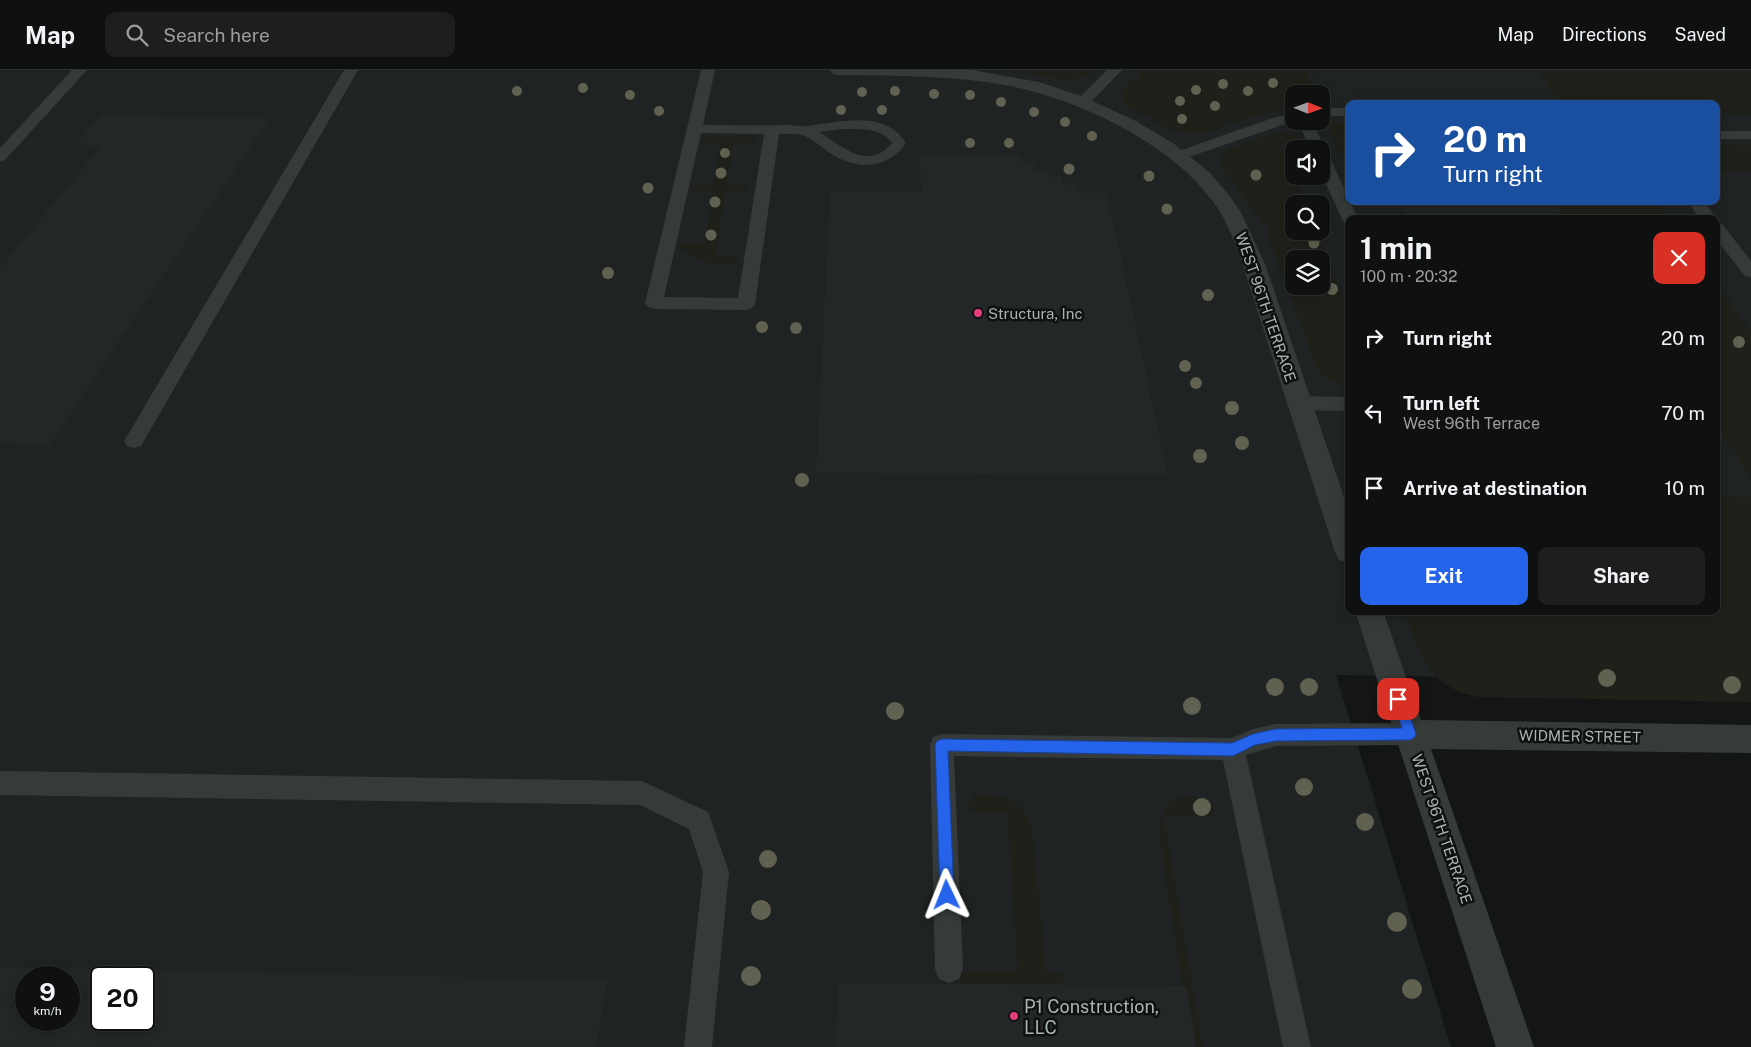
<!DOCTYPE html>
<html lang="en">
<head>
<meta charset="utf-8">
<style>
  body { margin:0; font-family:"Public Sans",sans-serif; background:#1d1e1e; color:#f1f3f6; height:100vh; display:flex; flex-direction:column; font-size:19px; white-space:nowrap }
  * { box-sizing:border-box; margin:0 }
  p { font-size:16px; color:#9b9d9f }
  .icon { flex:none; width:28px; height:28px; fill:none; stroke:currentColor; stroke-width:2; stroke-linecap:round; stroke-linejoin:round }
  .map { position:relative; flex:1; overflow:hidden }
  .side { position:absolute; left:1345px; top:145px; width:375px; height:400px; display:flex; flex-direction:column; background:#0f1010; border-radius:10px; box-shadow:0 2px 12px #0003,0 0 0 1px #2f3030 }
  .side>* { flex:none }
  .hud { position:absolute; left:1345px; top:30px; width:375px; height:105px; border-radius:10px; box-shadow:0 2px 12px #0003,0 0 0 1px #2f3030; background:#1a4fa0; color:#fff; overflow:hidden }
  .needle { width:32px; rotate:91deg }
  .controls { position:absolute; left:1285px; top:15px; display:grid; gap:10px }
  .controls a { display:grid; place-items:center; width:45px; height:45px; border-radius:10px; background:#0f1010; box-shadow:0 2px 12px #0003,0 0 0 1px #2f3030; font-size:25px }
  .speed { position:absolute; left:15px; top:896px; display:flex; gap:10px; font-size:25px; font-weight:700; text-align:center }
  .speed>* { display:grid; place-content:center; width:65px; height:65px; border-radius:50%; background:#0f1010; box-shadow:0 2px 12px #0003,0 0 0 1px #2f3030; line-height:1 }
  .speed small { font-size:12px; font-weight:400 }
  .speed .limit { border:2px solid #111; border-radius:8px; background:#fff; color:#111 }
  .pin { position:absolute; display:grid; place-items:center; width:42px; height:42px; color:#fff; margin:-21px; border-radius:10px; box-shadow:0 2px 8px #0006 }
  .me { position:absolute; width:55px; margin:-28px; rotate:358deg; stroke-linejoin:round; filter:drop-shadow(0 0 4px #0008) }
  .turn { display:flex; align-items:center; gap:18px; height:105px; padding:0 15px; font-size:22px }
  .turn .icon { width:65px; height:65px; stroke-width:2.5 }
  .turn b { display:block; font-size:35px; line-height:42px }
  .round { display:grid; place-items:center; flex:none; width:52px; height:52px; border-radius:10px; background:#1d1e1e }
  .summary { display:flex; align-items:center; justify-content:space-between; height:85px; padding:0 15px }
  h1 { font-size:30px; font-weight:700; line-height:38px }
  .primary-button { display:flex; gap:10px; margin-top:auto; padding:10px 15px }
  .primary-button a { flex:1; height:58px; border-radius:10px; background:#2563eb; color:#fff; font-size:20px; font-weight:700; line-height:58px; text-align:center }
  .primary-button a+a { background:#1d1e1e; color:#f1f3f6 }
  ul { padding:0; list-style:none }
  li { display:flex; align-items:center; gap:15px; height:75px; padding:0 15px }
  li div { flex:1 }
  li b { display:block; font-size:19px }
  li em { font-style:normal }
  header { display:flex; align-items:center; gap:30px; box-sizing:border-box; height:70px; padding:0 25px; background:#0f1010; border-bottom:1px solid #2f3030 }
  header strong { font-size:24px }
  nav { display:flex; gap:28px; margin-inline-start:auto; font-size:18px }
  .search { width:350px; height:45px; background:#1d1e1e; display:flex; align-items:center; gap:12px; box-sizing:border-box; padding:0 18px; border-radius:10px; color:#9b9d9f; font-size:19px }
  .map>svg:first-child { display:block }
  .built { fill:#202323; fill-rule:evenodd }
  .green { fill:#20201b; fill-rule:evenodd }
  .building { fill:#242727; fill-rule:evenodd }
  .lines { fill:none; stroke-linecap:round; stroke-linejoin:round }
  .service { fill:#363b3a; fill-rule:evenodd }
  .minor { fill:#363b3a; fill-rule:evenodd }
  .tree { fill:#606150 }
  .route { fill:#2563eb; stroke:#184099 }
  .poi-dot { fill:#e43e7e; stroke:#0f1111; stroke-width:2 }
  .labels { text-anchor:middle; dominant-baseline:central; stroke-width:5; stroke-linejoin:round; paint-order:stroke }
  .street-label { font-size:15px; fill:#a7b5b0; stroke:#0f1111 }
  .poi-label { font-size:15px; fill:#a7b5b0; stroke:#0f1111; text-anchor:start }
  .near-poi-label { font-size:18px; fill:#a7b5b0; stroke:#0f1111; text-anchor:start }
</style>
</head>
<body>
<header>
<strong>Map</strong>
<div class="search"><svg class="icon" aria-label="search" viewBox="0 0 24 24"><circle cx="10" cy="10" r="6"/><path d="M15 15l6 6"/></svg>Search here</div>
<nav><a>Map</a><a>Directions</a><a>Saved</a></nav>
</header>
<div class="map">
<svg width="1751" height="977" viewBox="0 0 1751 977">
  <rect width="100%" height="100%" fill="#141616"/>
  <path class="built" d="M0,0H1751V612L1336,605L1451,977H0ZM1294,24H1321V51H1294ZM1349,34H1716V131H1349ZM1294,79H1321V106H1294ZM1294,134H1321V161H1294ZM1349,149H1716V541H1349ZM1294,189H1321V216H1294ZM26,908H69V950H26ZM101,908H144V950H101Z"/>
  <path class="green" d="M1010,0H1097C1078,18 1033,5 1010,0Z
    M1142,0H1751V44H1716V34H1561L1539,3L1307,2L1316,24H1294V37L1232,53L1228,51L1222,53L1225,56C1201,68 1175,66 1153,50L1155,48L1150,45L1147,47C1134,43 1123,37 1120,23L1132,9L1137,11L1140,8L1136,6Z
    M1327,52H1345L1349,60V85H1340L1326,54Z
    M1288,61L1298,66L1301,73L1281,74L1305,134H1294V161H1316L1349,242V319L1328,310L1317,299L1265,159H1269L1268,154H1263L1260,151L1221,96V87L1224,81L1267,65ZM1294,189H1321V216H1294Z
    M705,67H751L756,69L752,74H733L726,115L747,116L749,118L744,122H725L716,185L737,186L739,190C724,201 689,190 679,176V174L682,173H705L713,122H694L690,118L694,115H714L720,74H702L700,69Z
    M1716,75H1751V102H1716Z
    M1554,131H1656L1668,149H1565Z
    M1716,214L1751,262V408L1716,355Z
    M1716,427H1751V632L1478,627C1428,617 1419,584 1404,541H1716Z
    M974,725C998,722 1027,731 1032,758L1046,902L1062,903L1063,914L950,913V902L1018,901L1007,744L978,743L971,740L968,734Z
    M1188,726L1200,728L1212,734L1214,740L1212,746H1164L1203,977H1196L1186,916H1182L1159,764C1160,744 1166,728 1188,726Z"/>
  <path class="building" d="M101,46L270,48L50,374L0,373V198L101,76L75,75Z
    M920,85H1020L1021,92H1034L1035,100H1047L1048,107H1061L1063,115H1076L1077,123H1107L1168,405L816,403L830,122H921Z
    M1400,131H1554L1565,149H1409Z
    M0,897L607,910L596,977H0ZM26,908H69V950H26ZM101,908H144V950H101Z
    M838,913L1186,916L1196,977H836Z"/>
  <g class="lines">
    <path class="service" d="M72,0H87L5,90L0,92V78Z
      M344,0H358L141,376L134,378L127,376L124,371L127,366Z
      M701,0H715L703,55C731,55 759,56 788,55C794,55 801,57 807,56C840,52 885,39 906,73C890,97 860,101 835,86C824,80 814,69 802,65C795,63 786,64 779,64L755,234L752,238L746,240L654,239L648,237L645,233ZM842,59C859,59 881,57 892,73C868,102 842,76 819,62ZM701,63L764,64L738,228L664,227Z
      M1107,0H1122L1087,36H1077L1075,33L1077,30Z
      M1321,38H1349V46H1321Z
      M1294,43V51L1183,89H1173L1170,86L1173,83L1273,48Z
      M1298,51H1312L1325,79L1323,82L1329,86L1358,149H1349V154L1344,153L1342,149L1321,103V79H1310Z
      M1716,61H1751V69H1716Z
      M1687,131H1703L1717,149H1700Z
      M1716,153L1722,154L1751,191V207L1745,206L1716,169Z
      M1299,326L1349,327V341L1299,340L1292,338L1290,333L1292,328Z
      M1410,653L1418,656L1422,664L1418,672L1410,675L1276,676L1246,685L1311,977H1283L1223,690L954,686L963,899L959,909L949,913L939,909L935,899L930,675L933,667L942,664L1232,668L1253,659L1276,654Z
      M0,701L642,711L708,742L729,802L712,977H684L703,802L689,759L640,735L0,725Z"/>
    <path class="minor" d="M830,0H972L1039,12L1081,26L1134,50L1173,73L1209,102L1230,126L1241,143L1265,194L1349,442V493L1339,490L1335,482L1237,177C1230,162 1224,146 1214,133C1172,74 1080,30 1010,16C954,5 896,6 839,5L833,4Z
      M1355,541H1383L1421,650L1751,655V683L1431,679L1534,977H1496Z"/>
  </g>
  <g class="tree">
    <circle cx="1273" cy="13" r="5"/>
    <circle cx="1223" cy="14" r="5"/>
    <circle cx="583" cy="18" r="5"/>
    <circle cx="1196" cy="20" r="5"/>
    <circle cx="517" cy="21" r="5"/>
    <circle cx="895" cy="21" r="5"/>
    <circle cx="1248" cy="21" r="5"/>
    <circle cx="862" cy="22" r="5"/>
    <circle cx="934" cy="24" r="5"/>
    <circle cx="630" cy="25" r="5"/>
    <circle cx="970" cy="25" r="5"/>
    <circle cx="1180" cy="31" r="5"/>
    <circle cx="1001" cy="32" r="5"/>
    <circle cx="1215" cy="36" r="5"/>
    <circle cx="841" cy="40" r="5"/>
    <circle cx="882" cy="40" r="5"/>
    <circle cx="659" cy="41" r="5"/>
    <circle cx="1034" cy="42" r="5"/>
    <circle cx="1182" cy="49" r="5"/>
    <circle cx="1065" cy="52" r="5"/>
    <circle cx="1092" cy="66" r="5"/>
    <circle cx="970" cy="73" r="5"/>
    <circle cx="1009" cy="73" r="5"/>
    <circle cx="725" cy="83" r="5"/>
    <circle cx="1069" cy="99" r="5.5"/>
    <circle cx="721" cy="103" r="5.5"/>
    <circle cx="1256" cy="105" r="5.5"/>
    <circle cx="1149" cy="106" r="5.5"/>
    <circle cx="648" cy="118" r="5.5"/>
    <circle cx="715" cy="132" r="5.5"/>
    <circle cx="1167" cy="139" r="5.5"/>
    <circle cx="711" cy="165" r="5.5"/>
    <circle cx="1314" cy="173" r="5.5"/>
    <circle cx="608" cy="203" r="6"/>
    <circle cx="1332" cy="219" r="6"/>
    <circle cx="1208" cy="225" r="6"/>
    <circle cx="762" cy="257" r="6"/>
    <circle cx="796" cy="258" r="6"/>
    <circle cx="1739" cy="272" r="6"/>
    <circle cx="1185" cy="296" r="6"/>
    <circle cx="1196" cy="313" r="6"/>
    <circle cx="1232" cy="338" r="7"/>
    <circle cx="1242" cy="373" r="7"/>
    <circle cx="1200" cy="386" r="7"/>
    <circle cx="802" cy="410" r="7"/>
    <circle cx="1607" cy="608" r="9"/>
    <circle cx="1732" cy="615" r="9"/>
    <circle cx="1275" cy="617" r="9"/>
    <circle cx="1309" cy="617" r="9"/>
    <circle cx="1192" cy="636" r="9"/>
    <circle cx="895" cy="641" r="9"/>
    <circle cx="1304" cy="717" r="9"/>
    <circle cx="1202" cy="737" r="9"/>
    <circle cx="1365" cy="752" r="9"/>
    <circle cx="768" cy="789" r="9"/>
    <circle cx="761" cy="840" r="10"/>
    <circle cx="1397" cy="852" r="10"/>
    <circle cx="751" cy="906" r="10"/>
    <circle cx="1412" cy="919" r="10"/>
  </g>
  <path class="route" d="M1398,623L1403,625L1404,629L1416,664L1414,668L1410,670L1276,671L1255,675L1233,686L948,681L954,825L952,830L947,832L942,830L940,825L935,675L937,671L942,669L1232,673L1253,664L1276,659L1402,658L1392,629L1394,625Z"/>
  <g class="poi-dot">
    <circle cx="978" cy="243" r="5"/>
    <circle cx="1014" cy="946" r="5"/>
  </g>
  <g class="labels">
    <g class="street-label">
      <text transform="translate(1266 237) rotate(71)">WEST 96TH TERRACE</text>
      <text transform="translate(1580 666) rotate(1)">WIDMER STREET</text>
      <text transform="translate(1442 759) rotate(71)">WEST 96TH TERRACE</text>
    </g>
    <g class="poi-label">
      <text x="988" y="243">Structura, Inc</text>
    </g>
    <g class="near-poi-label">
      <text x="1024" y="936">P1 Construction,<tspan x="1024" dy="21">LLC</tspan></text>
    </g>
  </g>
</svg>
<div class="controls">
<a><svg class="needle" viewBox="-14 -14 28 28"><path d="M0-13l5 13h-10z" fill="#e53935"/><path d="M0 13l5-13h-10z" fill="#9b9d9f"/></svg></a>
<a><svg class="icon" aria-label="sound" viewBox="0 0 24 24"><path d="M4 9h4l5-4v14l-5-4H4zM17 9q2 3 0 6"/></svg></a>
<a><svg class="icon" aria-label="search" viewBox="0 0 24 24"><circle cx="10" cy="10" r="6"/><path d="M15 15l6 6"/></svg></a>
<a><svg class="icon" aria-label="layers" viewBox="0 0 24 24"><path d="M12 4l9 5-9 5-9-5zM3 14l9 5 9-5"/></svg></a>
</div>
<div class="speed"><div>9<small>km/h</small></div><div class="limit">20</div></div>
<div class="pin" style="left:1398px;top:629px;background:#d93025"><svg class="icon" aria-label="arrive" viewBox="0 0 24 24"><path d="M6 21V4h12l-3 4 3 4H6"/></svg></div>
<svg class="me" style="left:947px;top:825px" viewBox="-20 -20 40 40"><path d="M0-17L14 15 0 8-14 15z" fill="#2563eb" stroke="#fff" stroke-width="4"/></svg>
<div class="hud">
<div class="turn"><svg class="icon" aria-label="right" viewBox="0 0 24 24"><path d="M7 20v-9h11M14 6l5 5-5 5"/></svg><div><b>20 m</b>Turn right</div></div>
</div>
<section class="side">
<div class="summary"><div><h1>1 min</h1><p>100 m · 20:32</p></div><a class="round" style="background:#d93025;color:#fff"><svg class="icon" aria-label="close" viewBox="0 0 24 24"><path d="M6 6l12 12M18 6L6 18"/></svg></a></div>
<ul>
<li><svg class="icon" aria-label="right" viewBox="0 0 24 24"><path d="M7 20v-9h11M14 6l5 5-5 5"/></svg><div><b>Turn right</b></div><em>20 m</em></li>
<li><svg class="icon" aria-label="left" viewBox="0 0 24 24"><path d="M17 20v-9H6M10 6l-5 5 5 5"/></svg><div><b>Turn left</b><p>West 96th Terrace</p></div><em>70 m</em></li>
<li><svg class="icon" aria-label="arrive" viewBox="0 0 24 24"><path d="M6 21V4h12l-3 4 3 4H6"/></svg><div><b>Arrive at destination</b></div><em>10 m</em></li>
</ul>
<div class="primary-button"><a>Exit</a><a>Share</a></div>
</section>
</div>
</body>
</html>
